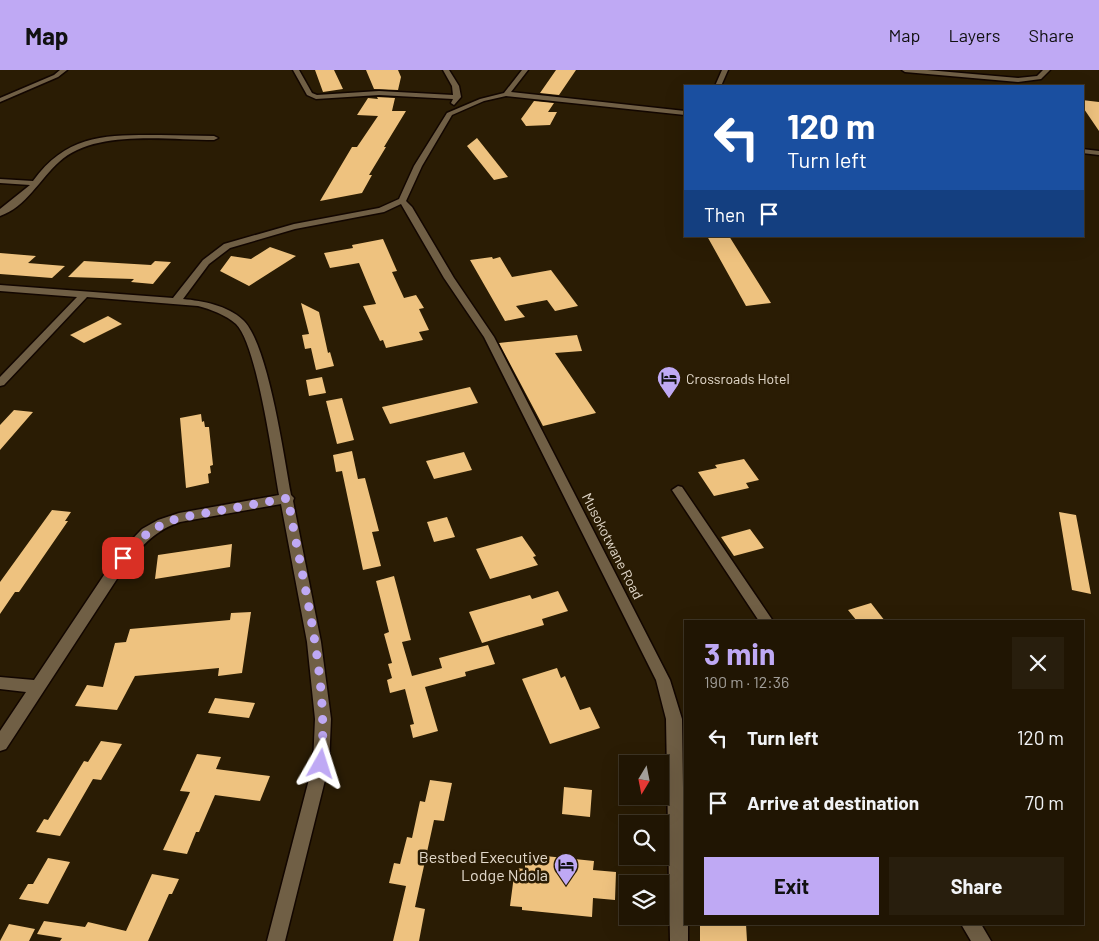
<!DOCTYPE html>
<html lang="en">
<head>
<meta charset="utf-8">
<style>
  body { margin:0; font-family:Barlow,sans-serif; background:#281e0d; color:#f1f3f6; height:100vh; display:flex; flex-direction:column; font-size:19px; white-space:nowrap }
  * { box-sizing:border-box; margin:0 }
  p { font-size:16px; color:#a29f9a }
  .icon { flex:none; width:28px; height:28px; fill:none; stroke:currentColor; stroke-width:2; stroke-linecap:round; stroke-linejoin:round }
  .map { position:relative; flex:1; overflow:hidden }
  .panel { position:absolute; left:684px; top:550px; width:400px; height:305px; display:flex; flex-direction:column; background:#201503; border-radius:0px; box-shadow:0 5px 20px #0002,0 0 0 1px #3d3425 }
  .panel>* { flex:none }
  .hud { position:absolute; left:684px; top:15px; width:400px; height:152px; border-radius:0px; box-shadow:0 5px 20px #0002,0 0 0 1px #3d3425; background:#1a4fa0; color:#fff; overflow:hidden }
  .needle { width:32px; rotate:190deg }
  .controls { position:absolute; left:619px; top:685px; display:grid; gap:10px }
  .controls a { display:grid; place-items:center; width:50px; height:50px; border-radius:0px; background:#201503; box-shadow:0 5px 20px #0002,0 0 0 1px #3d3425; font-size:25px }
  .pin { position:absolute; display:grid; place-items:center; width:42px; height:42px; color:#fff; margin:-21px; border-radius:10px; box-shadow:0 2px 8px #0006 }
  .me { position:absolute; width:55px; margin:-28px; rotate:6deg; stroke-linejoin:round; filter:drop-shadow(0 0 4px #0008) }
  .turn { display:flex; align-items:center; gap:18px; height:105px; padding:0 20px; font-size:22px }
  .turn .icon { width:65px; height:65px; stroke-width:2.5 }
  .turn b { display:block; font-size:35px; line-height:42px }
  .then { display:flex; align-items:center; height:48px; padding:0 20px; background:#0003; gap:10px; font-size:19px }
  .round { display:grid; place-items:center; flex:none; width:52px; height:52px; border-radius:0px; background:#281e0d }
  .overview { display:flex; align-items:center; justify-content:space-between; height:85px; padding:0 20px }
  h1 { font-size:30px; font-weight:700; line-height:38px; color:#bfa9f4 }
  .action { display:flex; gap:10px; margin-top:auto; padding:10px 20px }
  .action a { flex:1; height:58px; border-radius:0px; background:#bfa9f4; color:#111; font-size:20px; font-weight:700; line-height:58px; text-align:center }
  .action a+a { background:#281e0d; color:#f1f3f6 }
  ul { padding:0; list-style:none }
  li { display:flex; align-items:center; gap:15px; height:65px; padding:0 20px }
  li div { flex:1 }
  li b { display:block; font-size:19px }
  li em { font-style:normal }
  header { display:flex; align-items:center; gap:30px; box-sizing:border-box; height:70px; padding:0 25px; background:#bfa9f4; color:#111 }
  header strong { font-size:24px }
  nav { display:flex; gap:28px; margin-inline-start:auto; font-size:18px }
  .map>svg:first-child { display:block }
  .building { fill:#eec27f }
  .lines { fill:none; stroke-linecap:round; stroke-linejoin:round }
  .minor-casing { stroke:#120600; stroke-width:3 }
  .minor { fill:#705f45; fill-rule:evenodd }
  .route { stroke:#bfa9f4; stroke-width:9; stroke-dasharray:0 16.2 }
  .labels { text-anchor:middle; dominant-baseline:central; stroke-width:5; stroke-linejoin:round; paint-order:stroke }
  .poi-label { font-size:14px; fill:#e3d9cb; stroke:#2a1c04; text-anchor:start }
  .street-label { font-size:14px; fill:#e3d9cb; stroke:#2a1c04 }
  .near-poi-label { font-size:16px; fill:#e3d9cb; stroke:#2a1c04; text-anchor:end }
</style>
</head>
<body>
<header>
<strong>Map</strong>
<nav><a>Map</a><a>Layers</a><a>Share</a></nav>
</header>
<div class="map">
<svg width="1099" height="871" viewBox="0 0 1099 871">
  <rect width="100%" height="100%" fill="#2a1c04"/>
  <path class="building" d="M315,0H334L343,19L323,22Z
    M366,0H398L401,7L398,20L374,19Z
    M556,0H576L559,25L540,23Z
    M377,27L395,28L392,41H406L384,77H386L369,105H372L362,123L320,131L352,77H357L378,46L357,45L368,28L378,29Z
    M1082,30L1099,32V61L1082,36Z
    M534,31L554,33L548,42H557L550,55L526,56L521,49Z
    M477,68L508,107L494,110L467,76Z
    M707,166H729L771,233L746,236Z
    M383,169L397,201L392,202L404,228L416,225L424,238L419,239L429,260L419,262L423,270L386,278L383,270L380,271L363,236L376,234L359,193L330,198L324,183L353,178L352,175Z
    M270,177L296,186L249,216L220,201L231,186L251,189Z
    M0,183L36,186L28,193L65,196L52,208L0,204Z
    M492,187L493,189L500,187L512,207L551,200L578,236L555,241L547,230L516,236L525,247L505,251L470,190Z
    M84,191L151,195L155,191L171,192L153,214L131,212L134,209L68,207Z
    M301,233L319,242L328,283L330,282L334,296L316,300L311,278L305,279L302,265L309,264Z
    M108,246L122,254L84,273L70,265Z
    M577,265L582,281L555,283L596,343L543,356L499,273Z
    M322,307L326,323L309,326L306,310Z
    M470,317L478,333L390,354L382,337Z
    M342,328L354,370L337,374L326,331Z
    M14,340L33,342L0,380V355Z
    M201,344L202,352L204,351L205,357H209L213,395L210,396L211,403L208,404L209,413L186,418L180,348Z
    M352,381L358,409L365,408L379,461L372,462L381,496L363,500L342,401L336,402L333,385Z
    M464,382L472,400L434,409L426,391Z
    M744,389L759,410L746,413L749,418L714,426L698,402L717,398L715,395Z
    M52,440L71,442L65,451H68L19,522H15L0,544V512Z
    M1059,442L1076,445L1091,524L1072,520Z
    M447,447L455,467L434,472L427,452Z
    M750,459L764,478L734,486L721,467Z
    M522,466L536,486L533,487L538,495L490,509L476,479Z
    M232,474L230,497L155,509L158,485Z
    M394,506L411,570L402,572L412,606L442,598L439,588L488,575L495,594L465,602L466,606L425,617L438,661L413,668L410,655L414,654L405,619L390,623L387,610L392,608L388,594L392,593L384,564L389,562L376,511Z
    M558,521L568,541L542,549L544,555L482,573L469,542L530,525L532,529Z
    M871,533L885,551H857L848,540Z
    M251,542L242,603L218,606L219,598L135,606L117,640L75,636L87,615L103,617L115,573L126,572L130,559L230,550L231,543Z
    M557,598L561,608L565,606L580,640L590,637L600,658L550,674L522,609Z
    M215,628L255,633L249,648L208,643Z
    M101,671L122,674L101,710L93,709L60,766L36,762L44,749L48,750L84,691L88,692Z
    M197,684L221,687L216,699L270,706L260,731L215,725L199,762H196L187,784L163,780L190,722L180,721Z
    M430,710L452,713L444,751L434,750L415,837L425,839L419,871H393L406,816L389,813L394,793L400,794L407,767L412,768L420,731L425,732Z
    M564,717L592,720L590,747L562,744Z
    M545,786L594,791L593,800L616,802L615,830L593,828L592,847L522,840V837L510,836L515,798L525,799V793L544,795Z
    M48,788L70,792L48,834L19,829L28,814H33Z
    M152,804L179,809L172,824H169L148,871H60L62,868L37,864L44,851L85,857L88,852L126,861Z
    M9,854L35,859L29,871H0Z
    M700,854H746L747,871H700Z"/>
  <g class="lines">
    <g class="minor-casing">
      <path id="minor" d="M60,0H67L58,7L0,32V28L54,5Z
        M293,0H299L312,23L317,25L379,21L453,25L452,16L443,0H449L459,16L461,27L454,35L451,33L453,29L379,25L316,29L307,25Z
        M522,0H528L511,22L685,41V45L506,26L484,31L452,45L422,96L406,131L412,137L454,208L494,267L670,610L682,649L685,854H688V871H670L666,649L656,610L484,267L444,208L401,134L384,142L295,159L230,178L209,194L183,229C203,231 227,235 243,250C268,273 284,387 291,425L294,428L293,431L321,572L331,649L329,694L285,871H267L313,694L315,649L307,572L281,434L180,452C156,460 144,474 128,492L6,679L0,681V661L26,622L0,619V607L34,610L118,484L142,459L158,450L179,443L279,425C273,392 257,274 236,254C226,245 210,239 198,236L87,227L4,315L0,316V307L77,227L0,221V215L173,228L203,190L224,174L294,154L379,138L399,129L414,96L447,43L480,29L504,23Z
        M722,0H728L721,16H715Z
        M902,0H927L1018,8L1037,6L1043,0H1050L1041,9L1018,12L905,2Z
        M160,65L214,66L218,68L214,70C168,70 94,59 59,92C40,109 26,137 0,146V139L30,115L0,113V109L33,111C68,63 107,65 160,65Z
        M1082,79L1099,81V85L1082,83Z
        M678,416L682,417L773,551H759L672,420Z
        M961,854H981L991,871H971Z"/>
    </g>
    <use href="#minor" class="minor"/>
  </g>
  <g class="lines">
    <path class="route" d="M123,488C139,468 154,456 179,448L288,428C302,512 330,610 321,694"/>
  </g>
  <defs>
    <g id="hotel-pin" transform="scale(1.25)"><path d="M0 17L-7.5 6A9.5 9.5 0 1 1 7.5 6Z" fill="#bfa9f4" stroke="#2a1c04"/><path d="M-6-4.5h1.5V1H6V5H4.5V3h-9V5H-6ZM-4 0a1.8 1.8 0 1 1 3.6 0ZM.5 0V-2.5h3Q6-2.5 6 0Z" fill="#111"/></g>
  </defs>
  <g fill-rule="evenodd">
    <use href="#hotel-pin" x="669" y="308"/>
    <use href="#hotel-pin" x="566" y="795"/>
  </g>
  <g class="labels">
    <g class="poi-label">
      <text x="686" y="308">Crossroads Hotel</text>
    </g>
    <g class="street-label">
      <text transform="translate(613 476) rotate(63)">Musokotwane Road</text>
    </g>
    <g class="near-poi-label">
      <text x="548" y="786">Bestbed Executive<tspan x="548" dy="18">Lodge Ndola</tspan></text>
    </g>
  </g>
</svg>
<div class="controls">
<a><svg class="needle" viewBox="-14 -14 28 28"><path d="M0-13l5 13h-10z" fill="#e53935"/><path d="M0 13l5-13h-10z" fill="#a29f9a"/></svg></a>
<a><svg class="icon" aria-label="search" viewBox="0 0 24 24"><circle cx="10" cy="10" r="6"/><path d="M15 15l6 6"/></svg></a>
<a><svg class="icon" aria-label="layers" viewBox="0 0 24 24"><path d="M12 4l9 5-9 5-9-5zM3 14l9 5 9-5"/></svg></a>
</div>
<div class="pin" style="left:123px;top:488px;background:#d93025"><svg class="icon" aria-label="arrive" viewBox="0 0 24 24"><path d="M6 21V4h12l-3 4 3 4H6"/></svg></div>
<svg class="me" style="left:321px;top:694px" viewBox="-20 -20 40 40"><path d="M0-17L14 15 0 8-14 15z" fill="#bfa9f4" stroke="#fff" stroke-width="4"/></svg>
<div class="hud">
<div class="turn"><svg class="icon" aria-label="left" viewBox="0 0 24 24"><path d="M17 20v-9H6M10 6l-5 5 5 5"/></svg><div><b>120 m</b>Turn left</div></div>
<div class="then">Then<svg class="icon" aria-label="arrive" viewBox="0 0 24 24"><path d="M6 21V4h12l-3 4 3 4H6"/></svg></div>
</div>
<section class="panel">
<div class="overview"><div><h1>3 min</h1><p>190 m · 12:36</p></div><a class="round"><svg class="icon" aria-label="close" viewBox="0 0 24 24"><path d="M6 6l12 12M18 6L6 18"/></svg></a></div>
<ul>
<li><svg class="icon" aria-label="left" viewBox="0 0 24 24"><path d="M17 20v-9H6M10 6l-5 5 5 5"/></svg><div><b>Turn left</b></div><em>120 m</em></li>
<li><svg class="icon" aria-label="arrive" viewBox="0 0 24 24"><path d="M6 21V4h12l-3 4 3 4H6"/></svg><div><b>Arrive at destination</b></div><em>70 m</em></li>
</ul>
<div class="action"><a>Exit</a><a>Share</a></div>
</section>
</div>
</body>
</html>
